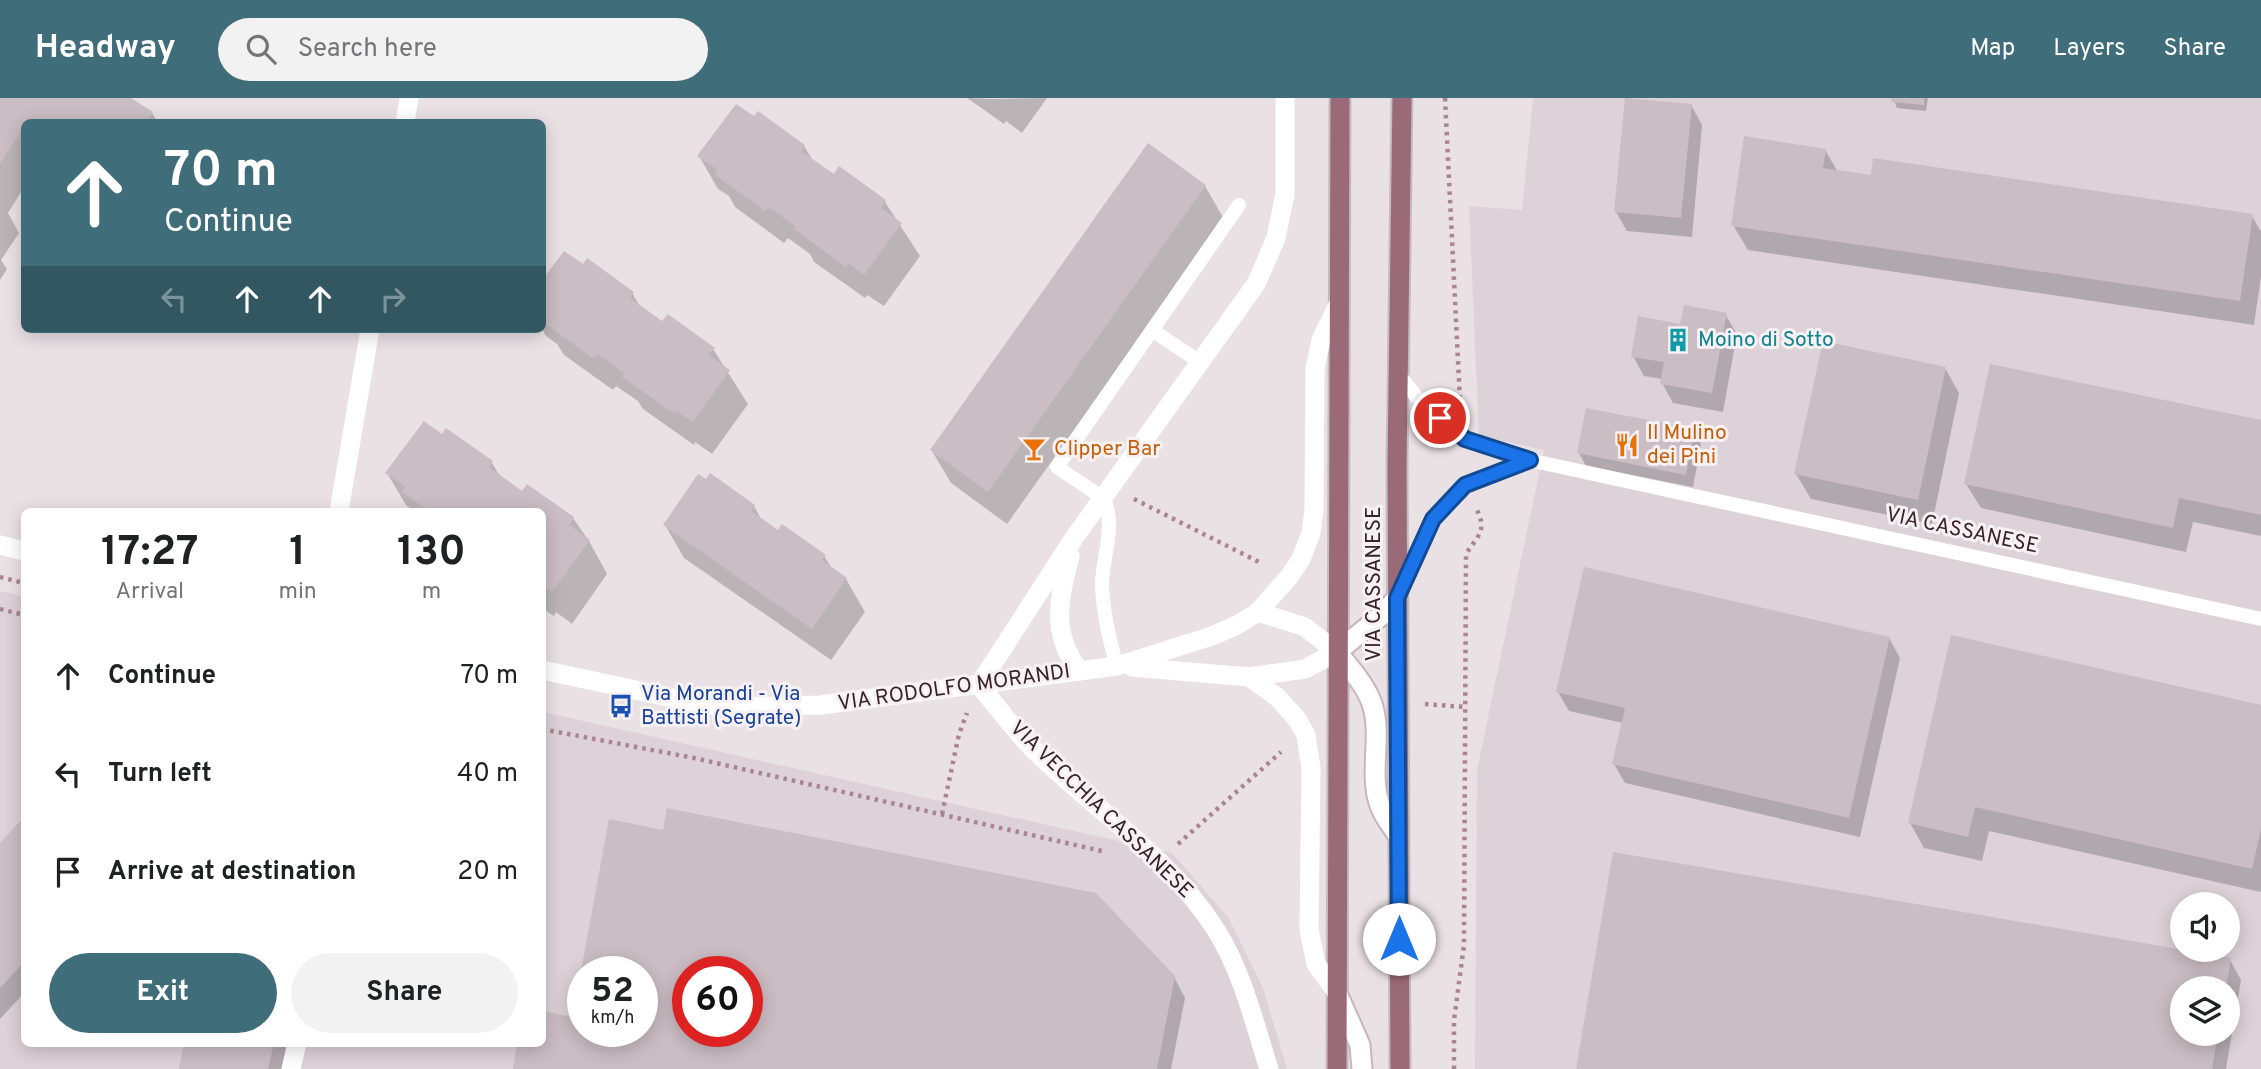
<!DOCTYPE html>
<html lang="en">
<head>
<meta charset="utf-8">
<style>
  body { margin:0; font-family:Overpass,sans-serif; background:#f2f2f2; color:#202124; height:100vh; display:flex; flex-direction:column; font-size:26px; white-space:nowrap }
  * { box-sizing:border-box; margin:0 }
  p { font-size:23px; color:#757577 }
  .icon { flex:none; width:38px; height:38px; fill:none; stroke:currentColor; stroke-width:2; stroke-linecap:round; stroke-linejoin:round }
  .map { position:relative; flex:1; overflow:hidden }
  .details { position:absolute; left:21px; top:410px; width:525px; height:539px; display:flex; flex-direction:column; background:#fff; border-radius:10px; box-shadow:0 4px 18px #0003 }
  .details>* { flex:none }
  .guide { position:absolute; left:21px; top:21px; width:525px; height:214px; border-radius:10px; box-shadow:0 4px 18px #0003; background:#3f6d7a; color:#fff; overflow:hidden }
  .tools { position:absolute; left:2170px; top:794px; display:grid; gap:14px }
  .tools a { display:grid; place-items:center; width:70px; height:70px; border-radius:50%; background:#fff; box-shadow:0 4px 18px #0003; font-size:35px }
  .speed { position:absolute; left:567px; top:858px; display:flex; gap:14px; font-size:35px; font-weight:700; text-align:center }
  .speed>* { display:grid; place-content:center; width:91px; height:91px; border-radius:50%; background:#fff; box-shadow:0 4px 18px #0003; line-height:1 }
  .speed small { font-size:18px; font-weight:400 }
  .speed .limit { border:10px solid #d22; background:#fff; color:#111 }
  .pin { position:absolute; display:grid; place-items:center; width:60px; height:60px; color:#fff; margin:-30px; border:4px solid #fff; border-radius:50%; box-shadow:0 2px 7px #0007 }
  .me { position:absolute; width:77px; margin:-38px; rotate:0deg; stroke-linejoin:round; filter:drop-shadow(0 0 5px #0008) }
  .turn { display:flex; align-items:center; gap:24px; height:147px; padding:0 28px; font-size:32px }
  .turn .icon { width:91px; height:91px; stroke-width:2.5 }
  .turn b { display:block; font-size:49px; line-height:60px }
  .lanes { display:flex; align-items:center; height:66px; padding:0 28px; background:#0003; justify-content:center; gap:35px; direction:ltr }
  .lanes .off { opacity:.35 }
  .eta { display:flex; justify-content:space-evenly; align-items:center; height:119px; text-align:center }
  .eta b { font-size:42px; font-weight:700; line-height:49px }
  .action { display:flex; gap:14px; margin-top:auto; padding:14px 28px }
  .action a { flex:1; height:80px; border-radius:42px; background:#3f6d7a; color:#fff; font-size:28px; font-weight:700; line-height:80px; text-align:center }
  .action a+a { background:#f2f2f2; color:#202124 }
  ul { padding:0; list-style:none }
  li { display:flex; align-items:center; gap:21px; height:98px; padding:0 28px }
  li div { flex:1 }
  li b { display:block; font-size:26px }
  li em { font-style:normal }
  header { display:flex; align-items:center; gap:42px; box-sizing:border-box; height:98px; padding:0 35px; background:#3f6d7a; color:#fff }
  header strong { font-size:33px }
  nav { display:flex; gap:38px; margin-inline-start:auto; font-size:24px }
  .search { width:490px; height:63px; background:#f2f2f2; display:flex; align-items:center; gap:18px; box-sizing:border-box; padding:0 24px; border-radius:38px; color:#757577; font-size:26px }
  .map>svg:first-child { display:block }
  .built { fill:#ddd2d7; fill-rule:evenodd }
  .shadow { fill:#0003; fill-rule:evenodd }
  .building { fill:#cabdc3; fill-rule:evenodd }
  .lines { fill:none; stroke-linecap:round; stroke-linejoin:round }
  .secondary-casing { stroke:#c8b5bd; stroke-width:23 }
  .primary-casing { stroke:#c3bdbf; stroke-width:23 }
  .path { stroke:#aa8492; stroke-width:4.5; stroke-dasharray:3.5 5; stroke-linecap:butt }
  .service { stroke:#fff; stroke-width:14 }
  .minor { stroke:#fff; stroke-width:19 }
  .tertiary { stroke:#fff; stroke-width:19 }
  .secondary { stroke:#fff; stroke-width:19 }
  .primary { stroke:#9b6a78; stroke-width:19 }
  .route-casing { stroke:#114b97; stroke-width:18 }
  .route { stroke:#1a73e8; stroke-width:12 }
  .labels { text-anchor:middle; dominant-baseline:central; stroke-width:6; stroke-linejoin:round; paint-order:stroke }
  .culture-label { font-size:21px; fill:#0d838f; stroke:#f7f1f4; text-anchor:start }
  .food-label { font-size:21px; fill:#c56008; stroke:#f7f1f4; text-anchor:start }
  .street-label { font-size:21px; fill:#38232a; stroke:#f7f1f4 }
  .transit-label { font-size:21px; fill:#164399; stroke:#f7f1f4; text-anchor:start }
</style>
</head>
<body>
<header>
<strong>Headway</strong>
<div class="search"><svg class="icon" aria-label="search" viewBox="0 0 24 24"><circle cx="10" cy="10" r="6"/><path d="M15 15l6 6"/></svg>Search here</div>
<nav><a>Map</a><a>Layers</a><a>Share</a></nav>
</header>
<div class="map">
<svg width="2261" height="971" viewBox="0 0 2261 971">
  <rect width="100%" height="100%" fill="#eae1e5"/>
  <path class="built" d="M1533,0H2261V971H1475L1477,672L1544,352L1479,338L1469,108L1522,112ZM2182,807H2228V852H2182ZM2182,891H2228V936H2182Z
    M0,493L24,499V945H542L543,614L1172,755L1228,819L1263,890L1287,971H0ZM583,873H642V933H583ZM688,873H747V933H688Z"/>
  <path class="shadow" d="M0,0H128L152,15L157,24H24V89L8,115L19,135L1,162L7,171L0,182Z
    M967,0L991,1L1047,0L1022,35L1006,23L1004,26Z
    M1893,0H1928L1926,13L1897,10Z
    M1691,7L1702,27L1692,139L1627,133L1616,114Z
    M804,48L813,63L834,78L840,71L885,104L920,158L884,208L867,197L865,200L814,164L810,156L788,140L784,145L735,109L729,98L718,91L699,58Z
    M1825,52L1838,74L2252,118L2261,134V178L2254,227L1748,152L1733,127Z
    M1205,88L1224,121L1007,426L951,385L932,353Z
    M542,185L632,195L641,210L663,225L713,251L748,306L712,356L695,344L694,347L643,311L638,303L616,288L613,292L564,257L557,246L546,238L542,231Z
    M1725,216L1737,236L1723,314L1673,305L1662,285V281L1644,278L1633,258L1682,228Z
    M1945,270L1959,295L1932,426L1811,401L1796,376Z
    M2261,324V438L2193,424L2186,454L1981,410L1966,386Z
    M447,332L492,365L501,380L522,395L528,388L573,420L589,443L607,476L572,526L556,514L554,518L542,510V413H414L406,407L387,375L443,338Z
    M1694,333L1701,346L1693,389L1586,368L1579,355Z
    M754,408L762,423L779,434L824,458L833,472L846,481L865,514L831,562L684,460L665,427Z
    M1889,540L1900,560L1860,739L1625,685L1614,666L1623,625L1569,613L1558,594Z
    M2261,609V794L1989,733L1982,763L1924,750L1910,725Z
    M24,722V895L0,921V747Z
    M611,723L1174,879L1185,900L1171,971H514L519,945H542L575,921L583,876V933H642V873H583ZM688,873H747V933H688Z
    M2230,862L2241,882L2226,971H1578ZM2182,891H2228V936H2182Z
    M186,945H288L283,971H180Z"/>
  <path class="building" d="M0,0H131L153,14L146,24H24V32L23,31L0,66Z
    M1625,0L1692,6L1681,120L1614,114Z
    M1892,0H1924V7L1891,4Z
    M736,6L754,18L758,13L805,47L801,53L834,76L839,68L886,102L881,110L902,125L864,177L848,165L846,169L794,131L795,128L769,109L765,113L715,77L718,72L697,58Z
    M1744,38L1826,51L1823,70L1871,77L1873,60L2253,116L2240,203L1731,128Z
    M1148,45L1206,87L988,394L930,352Z
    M564,153L583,166L587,160L634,194L630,200L662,223L668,216L715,250L709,257L730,272L693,324L676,313L675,316L622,279L624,275L597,256L594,261L543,224L546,220L542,217V182Z
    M1684,207L1727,215L1712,295L1660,286L1664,264L1631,259L1638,218L1680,226Z
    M1823,243L1946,269L1918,402L1794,376Z
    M1990,266L2261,322V417L2179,400L2173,430L1964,386Z
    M1586,310L1695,331L1686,377L1577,355Z
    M424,323L442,336L446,330L493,363L489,369L522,393L527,386L574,419L569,427L590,442L552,494L542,487V413H429L402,394L406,389L385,375Z
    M710,375L755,407L751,413L778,432L782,426L826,457L822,462L847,480L812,531L663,427L698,376L706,381Z
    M1584,469L1890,539L1849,720L1612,666L1625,610L1556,594Z
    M1951,537L2261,607V731L2252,771L1975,709L1968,739L1908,725Z
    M667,710L1096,795L1175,878L1157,971H513L517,945H542V913L573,919L581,873L583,933H642V873H581L609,721L663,732ZM688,873H747V933H688Z
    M24,719V864L0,890V745Z
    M1613,754L2231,860L2226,891H2182V936H2218L2212,971H1576Z
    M184,945H274L268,971H179Z"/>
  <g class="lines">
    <g class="secondary-casing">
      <path id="secondary" d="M1397,500L1382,517L1337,554C1349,569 1364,585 1371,603C1384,636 1367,677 1381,710C1385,720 1393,729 1398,738
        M1337,895L1360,947L1362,971"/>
    </g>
    <g class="primary-casing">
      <path id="primary" d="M1337,971L1340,0
        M1400,971L1397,368L1402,0"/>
    </g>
    <path class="path" d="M1445,0L1460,303
      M1134,401L1263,466
      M0,479L24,485
      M0,511L24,517
      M1425,606L1465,609
      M542,631L694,660L1106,754
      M942,716L959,636L967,615
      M1178,746L1281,654
      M1454,971V922L1464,847L1466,456C1478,437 1488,433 1476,410"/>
    <path class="service" d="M1152,232L1200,264
      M1397,274L1422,306L1465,341L1529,362L2261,521
      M1401,493L1433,421L1466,387L1529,362
      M1117,568C1109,541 1103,515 1102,487C1102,460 1117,425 1103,400L1057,369L1239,107"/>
    <path class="minor" d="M405,24L409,0
      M339,413L370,231
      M1070,458C1059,501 1050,536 1080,573
      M291,971L297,945
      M1269,971C1254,924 1242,873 1216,832C1170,759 1094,711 1034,652C1014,632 997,608 979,587L1074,440L1256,186L1276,140L1285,96V0"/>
    <path class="tertiary" d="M0,447L24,453
      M1132,569L1249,579L1305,571L1337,554L1305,529L1258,514
      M542,572L701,606L736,609L821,607L1117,568L1212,538L1237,527L1258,514L1289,479L1301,461L1311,435L1314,411L1315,270L1321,242L1338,207
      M1249,579L1277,599L1297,621L1306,637L1311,670L1309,832L1316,866L1337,895"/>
    <use href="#secondary" class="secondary"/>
    <use href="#primary" class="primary"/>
  </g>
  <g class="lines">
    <g class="route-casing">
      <path id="route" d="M1399,841L1397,500L1433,421L1465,387L1530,362L1465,341L1440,320"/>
    </g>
    <use href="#route" class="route"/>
  </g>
  <defs>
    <g id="building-bare" transform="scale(1.89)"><path d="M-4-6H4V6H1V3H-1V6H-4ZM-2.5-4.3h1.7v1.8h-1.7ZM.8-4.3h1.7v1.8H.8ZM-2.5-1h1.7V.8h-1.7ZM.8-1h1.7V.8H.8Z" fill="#0f9aa8" stroke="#f7f1f4" stroke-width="2.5" paint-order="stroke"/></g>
    <g id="restaurant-bare" transform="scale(1.89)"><path d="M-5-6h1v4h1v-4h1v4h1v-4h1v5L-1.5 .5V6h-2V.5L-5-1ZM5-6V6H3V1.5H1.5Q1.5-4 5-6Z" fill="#e8710a" stroke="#f7f1f4" stroke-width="2.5" paint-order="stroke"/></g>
    <g id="bar-bare" transform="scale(1.89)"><path d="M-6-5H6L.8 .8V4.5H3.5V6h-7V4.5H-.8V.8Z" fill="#e8710a" stroke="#f7f1f4" stroke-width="2.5" paint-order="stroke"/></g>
    <g id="bus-bare" transform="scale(1.89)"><path d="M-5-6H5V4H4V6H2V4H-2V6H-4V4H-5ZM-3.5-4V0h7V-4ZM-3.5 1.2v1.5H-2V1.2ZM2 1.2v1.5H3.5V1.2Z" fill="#1a4fb4" stroke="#f7f1f4" stroke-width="2.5" paint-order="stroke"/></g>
  </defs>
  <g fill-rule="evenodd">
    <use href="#building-bare" x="1678" y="242"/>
    <use href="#restaurant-bare" x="1627" y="347"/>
    <use href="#bar-bare" x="1034" y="351"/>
    <use href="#bus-bare" x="621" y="608"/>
  </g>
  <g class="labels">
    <g class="culture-label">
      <text x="1698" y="242">Moino di Sotto</text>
    </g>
    <g class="food-label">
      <text x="1647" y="335">Il Mulino<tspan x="1647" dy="24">dei Pini</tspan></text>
      <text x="1054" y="351">Clipper Bar</text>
    </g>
    <g class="street-label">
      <text transform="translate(1962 433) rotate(12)">VIA CASSANESE</text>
      <text transform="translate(1374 486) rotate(-90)">VIA CASSANESE</text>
      <text transform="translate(954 590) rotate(-8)">VIA RODOLFO MORANDI</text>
      <text transform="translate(1101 712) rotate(44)">VIA VECCHIA CASSANESE</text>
    </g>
    <g class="transit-label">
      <text x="641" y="596">Via Morandi - Via<tspan x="641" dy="24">Battisti (Segrate)</tspan></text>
    </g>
  </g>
</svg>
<div class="tools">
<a><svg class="icon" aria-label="sound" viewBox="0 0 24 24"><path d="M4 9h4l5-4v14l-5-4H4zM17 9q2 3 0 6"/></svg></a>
<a><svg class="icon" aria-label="layers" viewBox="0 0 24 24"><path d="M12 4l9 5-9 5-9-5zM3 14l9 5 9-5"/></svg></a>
</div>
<div class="speed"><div>52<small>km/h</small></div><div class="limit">60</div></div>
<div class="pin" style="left:1440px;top:320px;background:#d93025"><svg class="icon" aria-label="arrive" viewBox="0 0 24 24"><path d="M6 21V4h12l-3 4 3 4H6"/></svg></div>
<svg class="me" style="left:1399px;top:841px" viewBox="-20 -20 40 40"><circle r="19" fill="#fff"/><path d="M0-13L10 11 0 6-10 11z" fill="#1a73e8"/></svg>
<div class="guide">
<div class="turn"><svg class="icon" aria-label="ahead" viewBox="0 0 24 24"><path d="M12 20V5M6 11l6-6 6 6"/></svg><div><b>70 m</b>Continue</div></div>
<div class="lanes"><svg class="icon off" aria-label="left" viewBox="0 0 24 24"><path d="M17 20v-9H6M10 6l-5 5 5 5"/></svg><svg class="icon" aria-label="ahead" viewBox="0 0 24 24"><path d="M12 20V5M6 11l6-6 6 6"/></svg><svg class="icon" aria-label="ahead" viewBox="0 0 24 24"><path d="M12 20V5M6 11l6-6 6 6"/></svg><svg class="icon off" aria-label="right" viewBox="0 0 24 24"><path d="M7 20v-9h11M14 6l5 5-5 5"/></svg></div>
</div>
<section class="details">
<div class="eta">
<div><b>17:27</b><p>Arrival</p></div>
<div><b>1</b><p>min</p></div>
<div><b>130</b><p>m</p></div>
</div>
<ul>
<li><svg class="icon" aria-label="ahead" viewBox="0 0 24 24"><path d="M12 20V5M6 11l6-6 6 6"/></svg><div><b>Continue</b></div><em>70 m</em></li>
<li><svg class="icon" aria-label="left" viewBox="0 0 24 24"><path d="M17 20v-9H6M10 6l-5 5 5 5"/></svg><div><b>Turn left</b></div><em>40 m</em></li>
<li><svg class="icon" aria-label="arrive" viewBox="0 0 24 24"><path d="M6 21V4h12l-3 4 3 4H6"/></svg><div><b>Arrive at destination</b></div><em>20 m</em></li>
</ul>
<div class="action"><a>Exit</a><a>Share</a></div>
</section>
</div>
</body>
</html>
